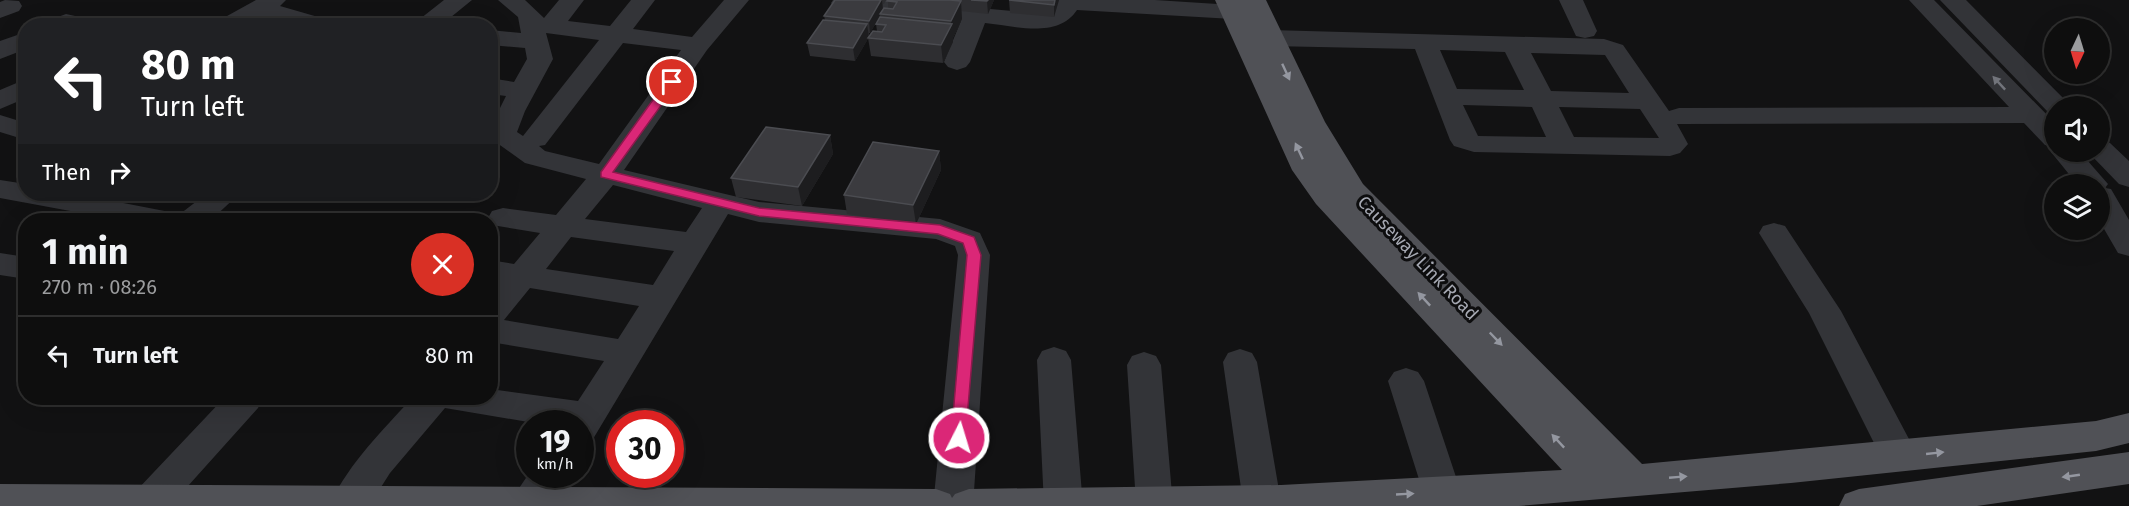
<!DOCTYPE html>
<html lang="en">
<head>
<meta charset="utf-8">
<style>
  body { margin:0; font-family:"Fira Sans",sans-serif; background:#1c1c1c; color:#f1f3f6; height:100vh; display:flex; flex-direction:column; font-size:22px; white-space:nowrap }
  * { box-sizing:border-box; margin:0 }
  p { font-size:20px; color:#9b9c9e }
  .icon { flex:none; width:33px; height:33px; fill:none; stroke:currentColor; stroke-width:2; stroke-linecap:round; stroke-linejoin:round }
  .map { position:relative; flex:1; overflow:hidden }
  .side { position:absolute; left:18px; top:213px; width:480px; height:192px; display:flex; flex-direction:column; background:#0e0e0e; border-radius:24px; box-shadow:0 6px 24px #0002,0 0 0 2px #2e2e2e }
  .side>* { flex:none }
  .guide { position:absolute; left:18px; top:18px; width:480px; height:183px; border-radius:24px; box-shadow:0 6px 24px #0002,0 0 0 2px #2e2e2e; background:#202124; color:#fff; overflow:hidden }
  .needle { width:39px; rotate:184deg }
  .buttons { position:absolute; left:2044px; top:18px; display:grid; gap:12px }
  .buttons a { display:grid; place-items:center; width:66px; height:66px; border-radius:50%; background:#0e0e0e; box-shadow:0 6px 24px #0002,0 0 0 2px #2e2e2e; font-size:30px }
  .speed { position:absolute; left:516px; top:410px; display:flex; gap:12px; font-size:30px; font-weight:700; text-align:center }
  .speed>* { display:grid; place-content:center; width:78px; height:78px; border-radius:50%; background:#0e0e0e; box-shadow:0 6px 24px #0002,0 0 0 2px #2e2e2e; line-height:1 }
  .speed small { font-size:15px; font-weight:400 }
  .speed .limit { border:9px solid #d22; background:#fff; color:#111 }
  .pin { position:absolute; display:grid; place-items:center; width:51px; height:51px; color:#fff; margin:-26px; border:3px solid #fff; border-radius:50%; box-shadow:0 2px 6px #0007 }
  .me { position:absolute; width:66px; margin:-33px; rotate:5deg; stroke-linejoin:round; filter:drop-shadow(0 0 4px #0008) }
  .turn { display:flex; align-items:center; gap:21px; height:126px; padding:0 24px; font-size:27px }
  .turn .icon { width:78px; height:78px; stroke-width:2.5 }
  .turn b { display:block; font-size:42px; line-height:51px }
  .then { display:flex; align-items:center; height:57px; padding:0 24px; background:#0003; gap:12px; font-size:22px }
  .round { display:grid; place-items:center; flex:none; width:63px; height:63px; border-radius:32px; background:#1c1c1c }
  .headline { display:flex; align-items:center; justify-content:space-between; height:102px; padding:0 24px }
  h1 { font-size:36px; font-weight:700; line-height:45px }
  ul { padding:0; list-style:none }
  li { display:flex; align-items:center; gap:18px; height:78px; padding:0 24px; border-top:2px solid #2e2e2e }
  li div { flex:1 }
  li b { display:block; font-size:22px }
  li em { font-style:normal }
  .map>svg:first-child { display:block }
  .lines { fill:none; stroke-linecap:round; stroke-linejoin:round }
  .minor { fill:#333438; fill-rule:evenodd }
  .major { fill:#505156; fill-rule:evenodd }
  .wall { fill:#2e2e31 }
  .shaded-wall { fill:#1d1d1f }
  .building { fill:#3b3b3f; stroke:#4b4c51; stroke-width:1.5 }
  .oneway { fill:#9497a0 }
  .oneway2 { fill:#72747b }
  .route { fill:#db2777; stroke:#8e194d; stroke-width:1.5 }
  .labels { text-anchor:middle; dominant-baseline:central; stroke-width:6; stroke-linejoin:round; paint-order:stroke }
  .street-label { font-size:18px; fill:#a5a8b2; stroke:#0d0d0e }
</style>
</head>
<body>
<div class="map">
<svg width="2129" height="506" viewBox="0 0 2129 506">
  <rect width="100%" height="100%" fill="#121213"/>
  <g class="lines">
    <path class="minor" d="M5,0L19,1L22,6L19,11L0,18V2Z
      M256,0H286L280,6L325,19L328,24L294,26L262,16L246,26H215L218,21Z
      M444,0H472L440,26H411Z
      M498,0H525L544,18L559,0H584L568,21L610,26L631,0H655L633,29L692,37L724,0H749L707,50L624,170L759,202L940,219L980,233L990,255L973,506H933L958,255L955,246L936,239L759,222L728,214L593,439L580,443V423H534L445,408L390,473L369,506H333L331,502C350,462 383,430 412,398H490V389L578,401L604,361L490,342V292L498,283L490,282V260L514,264L540,233L492,225L488,218L492,211L503,208L556,215L586,179L525,163L490,138V128L506,96L490,94V78L514,82L527,59L525,48L490,45V30L521,33L518,17ZM546,33L599,40L523,136L517,132L525,111L553,59ZM623,43L681,50L599,164L545,151L539,146L545,145ZM613,185L702,208L686,232L585,219ZM571,237L674,251L653,285L546,269ZM530,288L639,306L618,339L504,320Z
      M833,0H891L1044,14L1054,8L1058,0H1155L1233,5L1242,7L1245,12L1242,17L1233,19L1077,10C1058,39 1015,26 985,23L970,62L966,67L957,70L948,67L944,62L961,21L843,10L835,8L831,3Z
      M1559,0H1583L1597,31L1594,36L1585,38L1576,36Z
      M1909,0H1934L2055,123V152H2080L2108,184L2105,188L2111,189L2129,220V256L2118,253L2100,222V184H2077L2051,152L2054,147L2045,145L2024,123L1677,124L1688,144L1680,153L1670,156L1474,152L1454,146L1450,140L1415,49L1270,46L1261,43L1257,38L1261,33L1270,30L1604,39L1623,45L1669,111L1679,108L2009,107ZM1440,50L1505,52L1524,90L1457,89ZM1531,53L1605,55L1629,93L1551,91ZM1463,105L1532,107L1546,137L1478,136ZM1559,107L1640,109L1659,138L1574,137Z
      M1940,0H1966L2071,106H2055V113L2048,112Z
      M66,14L75,16L78,21L75,26H44L47,21Z
      M26,32V49L0,59V41Z
      M26,79V98L0,109V90Z
      M0,115L26,123V140L0,132Z
      M2100,140L2110,143L2129,161V187L2119,184L2088,152H2100Z
      M0,180L26,184V194H77L180,214L206,194H239L211,220H119L0,198Z
      M1774,223L1785,226L1841,311L1918,456L1912,467L1899,471L1886,467L1809,313L1759,233L1763,226Z
      M0,253L26,257V279L0,275Z
      M1054,347L1066,351L1071,360L1083,506L1044,505L1037,360L1042,351Z
      M1240,349L1252,353L1257,362L1281,502L1279,506H1245L1243,502L1223,362L1228,353Z
      M1144,352L1156,356L1161,365L1173,506H1137L1136,503L1127,365L1132,356Z
      M1406,368L1418,372L1424,381L1461,492L1456,503L1447,506L1428,503L1423,492L1388,381L1394,372Z
      M224,398H263L258,408L170,506H133L131,502L136,491Z
      M530,472V474H568L548,506H507Z"/>
    <path class="major" d="M1215,0H1266L1325,122L1363,184L1642,464L2096,421L2129,413V443L2096,451L1791,483L1519,506H0V484L936,489L950,494L952,498L955,494L969,489L1281,485L1562,470L1316,204L1292,170Z
      M2129,452V484L1977,506H1839L1845,494L1859,489Z"/>
  </g>
  <path class="wall" d="M835,0H886L884,4H883V9L888,8V0H994L988,14L961,11L962,19L953,38V42L943,63L871,56L868,38L877,31L876,24L880,16L870,33H869V37L855,61L810,56L807,43L825,20L824,16Z
    M1009,0H1059L1054,17L1010,13Z
    M830,135L833,154L802,206L736,197L731,178Z
    M939,151L941,170L916,224L847,214L844,195Z"/>
  <path class="shaded-wall" d="M881,0H882L883,11L880,14V16L870,33L869,21Z
    M988,0H994L988,14L987,1Z
    M1055,0H1059L1054,17V5Z
    M961,1L962,19L953,38V42L943,63L941,45L951,25V21Z
    M867,24L869,37L855,61L853,48Z
    M830,135L833,154L802,206L798,187Z
    M939,151L941,170L916,224L913,205Z"/>
  <path class="building" d="M835,0H881L869,21L824,16Z
    M888,0H950L961,1L951,21L880,14L884,8L893,9L897,2L887,1Z
    M971,0H988L987,1Z
    M1009,0H1055L1054,5Z
    M880,17L952,24L941,45L868,38L873,31L882,32L886,25L876,24Z
    M823,20L867,24L853,48L807,43Z
    M766,127L830,135L798,187L731,178Z
    M873,142L939,151L913,205L844,195Z"/>
  <defs><path id="oneway-solid" d="M-6-.8H1V-3.2L6.5 0L1 3.2V.8H-6Z" transform="scale(1.5)"/></defs>
  <g class="oneway">
    <use href="#oneway-solid" transform="translate(1286 72) rotate(65)"/>
    <use href="#oneway-solid" transform="translate(1299 151) rotate(-115)"/>
    <use href="#oneway-solid" transform="translate(1424 299) rotate(-133)"/>
    <use href="#oneway-solid" transform="translate(1496 339) rotate(46)"/>
    <use href="#oneway-solid" transform="translate(1558 441) rotate(-133)"/>
    <use href="#oneway-solid" transform="translate(1935 453) rotate(-6)"/>
    <use href="#oneway-solid" transform="translate(2071 476) rotate(172)"/>
    <use href="#oneway-solid" transform="translate(1678 477) rotate(-5)"/>
    <use href="#oneway-solid" transform="translate(1405 494) rotate(-3)"/>
  </g>
  <use class="oneway2" href="#oneway-solid" transform="translate(1999 83) rotate(-133)"/>
  <path class="route" d="M672,78L678,82L613,172L759,208L940,225L974,237L981,255L965,442H953L951,438L967,255L963,243L938,234L759,216L601,177V172L668,79Z"/>
  <g class="labels">
    <g class="street-label">
      <text transform="translate(1418 258) rotate(46)">Causeway Link Road</text>
    </g>
  </g>
</svg>
<div class="buttons">
<a><svg class="needle" viewBox="-14 -14 28 28"><path d="M0-13l5 13h-10z" fill="#e53935"/><path d="M0 13l5-13h-10z" fill="#9b9c9e"/></svg></a>
<a><svg class="icon" aria-label="sound" viewBox="0 0 24 24"><path d="M4 9h4l5-4v14l-5-4H4zM17 9q2 3 0 6"/></svg></a>
<a><svg class="icon" aria-label="layers" viewBox="0 0 24 24"><path d="M12 4l9 5-9 5-9-5zM3 14l9 5 9-5"/></svg></a>
</div>
<div class="speed"><div>19<small>km/h</small></div><div class="limit">30</div></div>
<div class="pin" style="left:672px;top:82px;background:#d93025"><svg class="icon" aria-label="arrive" viewBox="0 0 24 24"><path d="M6 21V4h12l-3 4 3 4H6"/></svg></div>
<svg class="me" style="left:959px;top:438px" viewBox="-20 -20 40 40"><circle r="17" fill="#db2777" stroke="#fff" stroke-width="3"/><path d="M0-11L8 9 0 5-8 9z" fill="#fff"/></svg>
<div class="guide">
<div class="turn"><svg class="icon" aria-label="left" viewBox="0 0 24 24"><path d="M17 20v-9H6M10 6l-5 5 5 5"/></svg><div><b>80 m</b>Turn left</div></div>
<div class="then">Then<svg class="icon" aria-label="right" viewBox="0 0 24 24"><path d="M7 20v-9h11M14 6l5 5-5 5"/></svg></div>
</div>
<section class="side">
<div class="headline"><div><h1>1 min</h1><p>270 m · 08:26</p></div><a class="round" style="background:#d93025;color:#fff"><svg class="icon" aria-label="close" viewBox="0 0 24 24"><path d="M6 6l12 12M18 6L6 18"/></svg></a></div>
<ul>
<li><svg class="icon" aria-label="left" viewBox="0 0 24 24"><path d="M17 20v-9H6M10 6l-5 5 5 5"/></svg><div><b>Turn left</b></div><em>80 m</em></li>
</ul>
</section>
</div>
</body>
</html>
